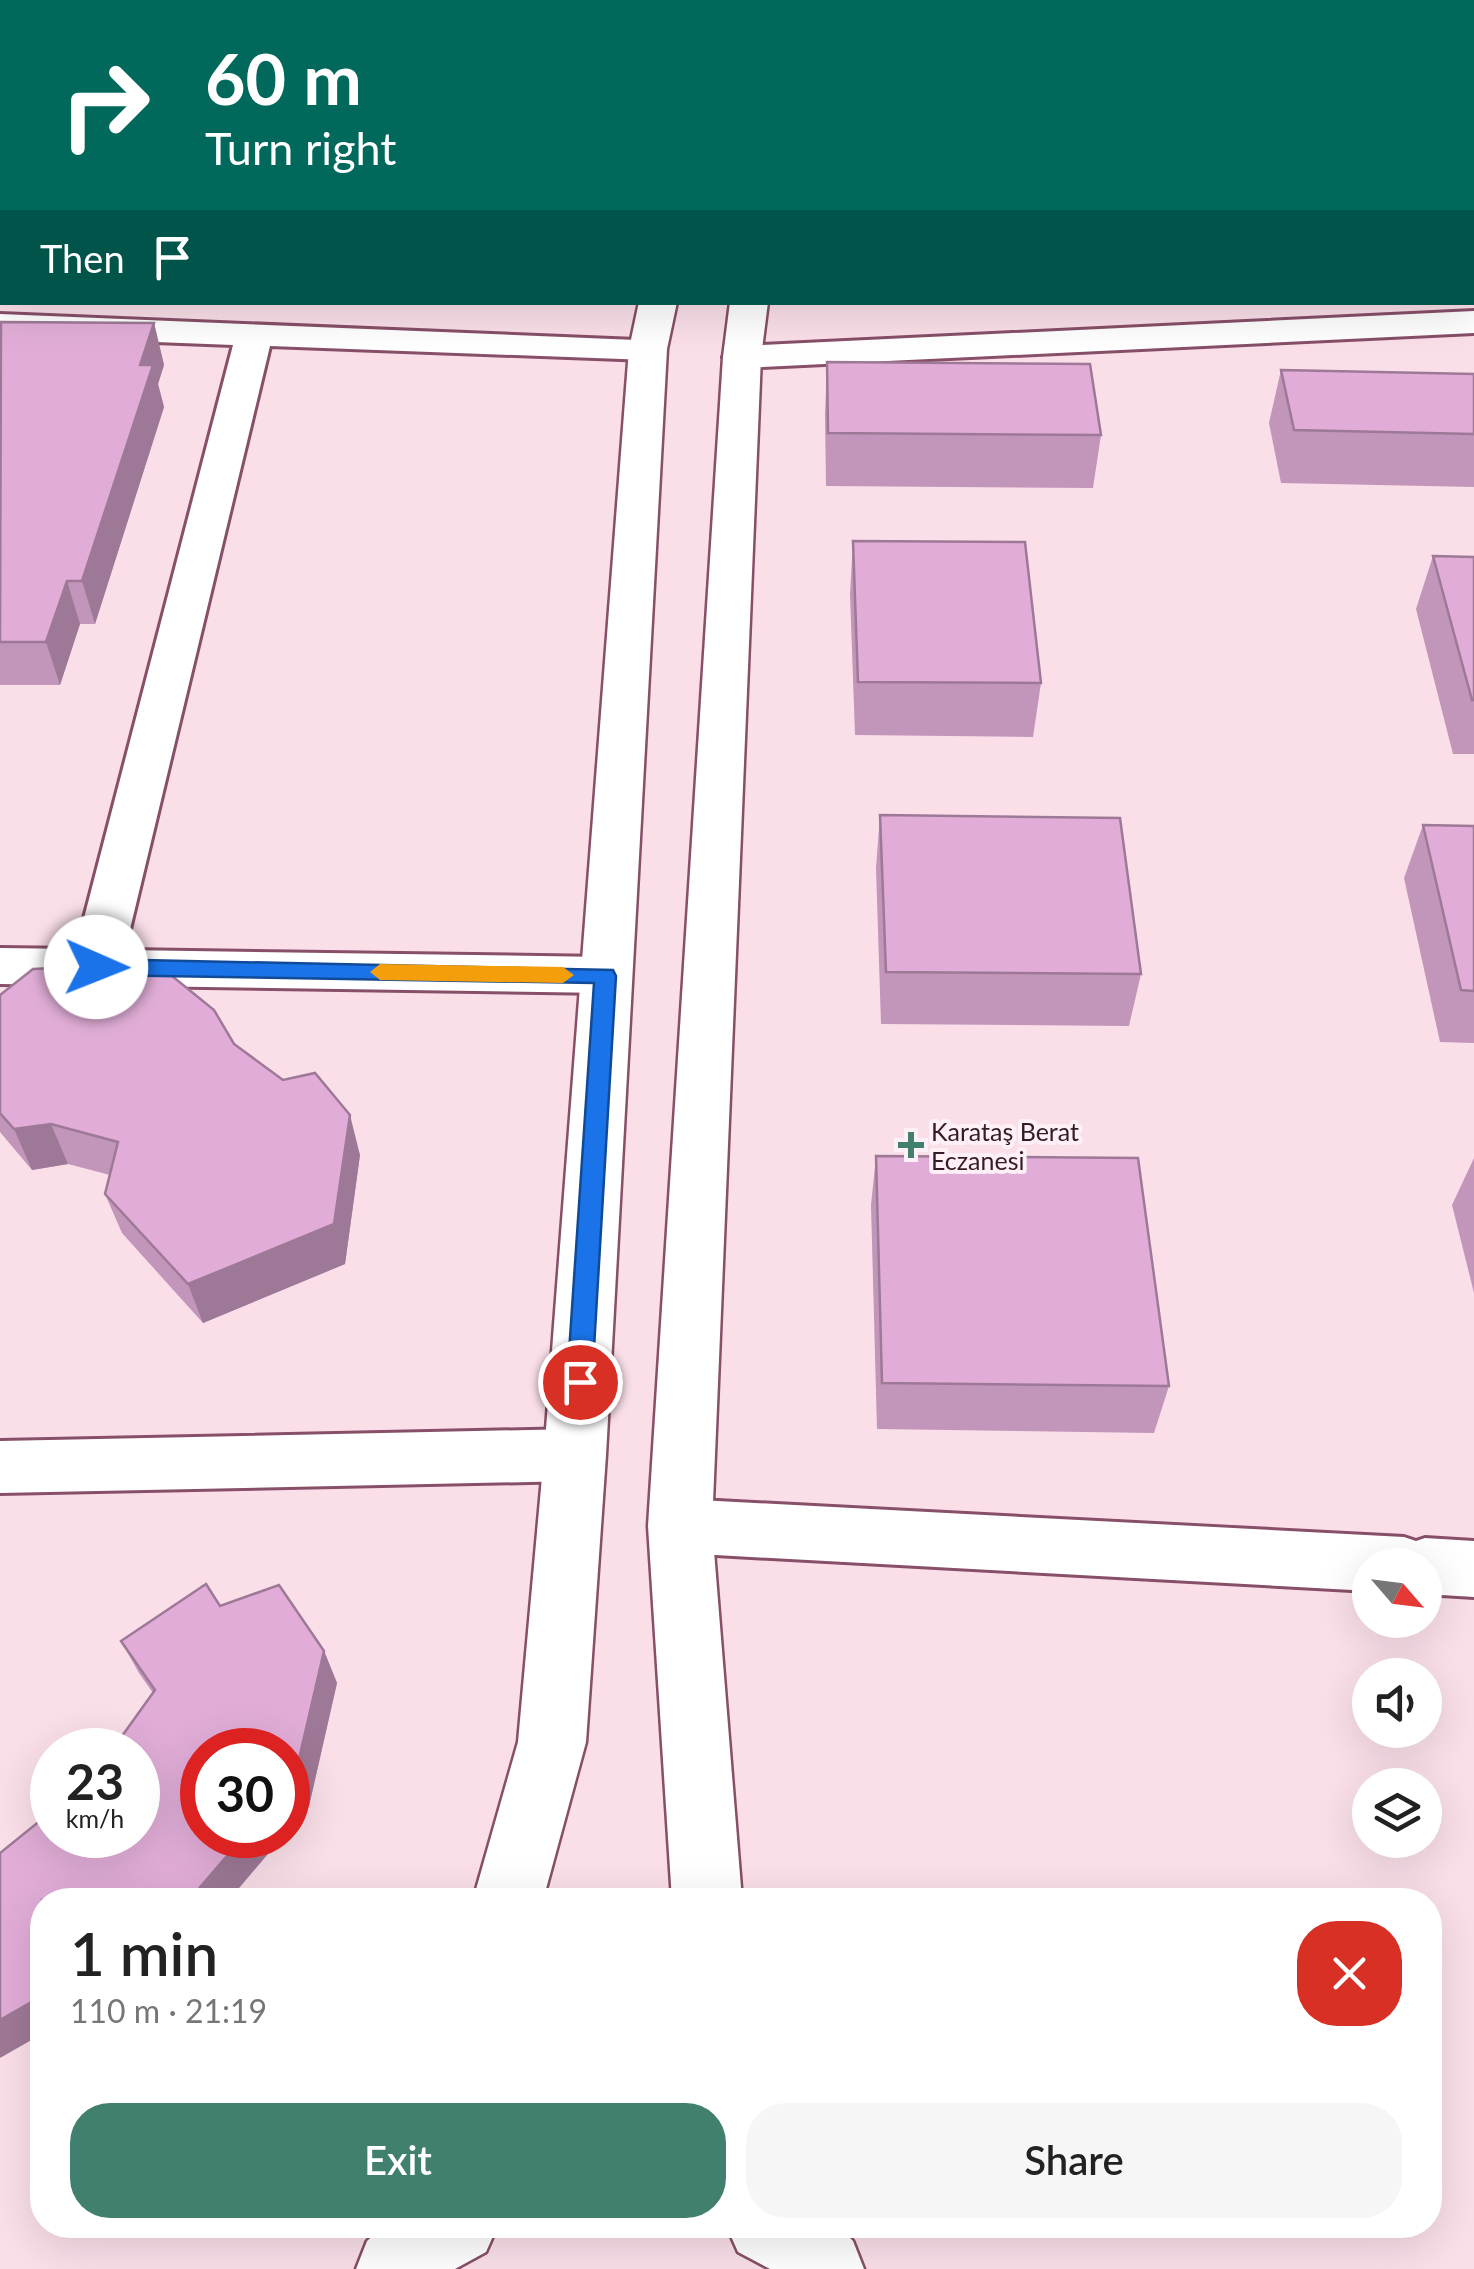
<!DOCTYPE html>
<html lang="en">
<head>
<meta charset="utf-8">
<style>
  body { margin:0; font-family:Lato,sans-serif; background:#f6f6f6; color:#222; height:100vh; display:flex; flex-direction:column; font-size:38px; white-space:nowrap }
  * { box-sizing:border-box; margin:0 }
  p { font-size:32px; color:#767676 }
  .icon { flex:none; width:55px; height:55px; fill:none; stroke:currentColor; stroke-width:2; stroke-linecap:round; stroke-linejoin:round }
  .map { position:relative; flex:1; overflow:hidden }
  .panel { position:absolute; left:30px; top:1888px; width:1412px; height:350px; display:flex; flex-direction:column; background:#fff; border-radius:40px; box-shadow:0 10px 40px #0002 }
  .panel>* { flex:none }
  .top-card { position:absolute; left:0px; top:0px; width:1475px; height:305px; box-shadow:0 10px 40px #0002; background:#00695c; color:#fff; overflow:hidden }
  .needle { width:65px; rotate:118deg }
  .tools { position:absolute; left:1352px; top:1548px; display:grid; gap:20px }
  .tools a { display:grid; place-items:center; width:90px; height:90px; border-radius:50%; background:#fff; box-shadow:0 10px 40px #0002; font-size:50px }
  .speed { position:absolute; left:30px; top:1728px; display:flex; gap:20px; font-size:50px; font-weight:700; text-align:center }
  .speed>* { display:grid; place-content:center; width:130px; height:130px; border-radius:50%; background:#fff; box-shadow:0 10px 40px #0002; line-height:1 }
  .speed small { font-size:25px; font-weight:400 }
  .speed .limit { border:15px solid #d22; background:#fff; color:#111 }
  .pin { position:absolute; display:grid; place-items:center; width:85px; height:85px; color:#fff; margin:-42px; border:5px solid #fff; border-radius:50%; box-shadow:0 2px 10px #0007 }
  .me { position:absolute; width:110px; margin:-55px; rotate:91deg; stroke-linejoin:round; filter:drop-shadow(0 0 8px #0008) }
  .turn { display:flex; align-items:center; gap:35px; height:210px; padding:0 40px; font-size:45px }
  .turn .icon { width:130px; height:130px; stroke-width:2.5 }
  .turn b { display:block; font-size:70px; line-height:85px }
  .then { display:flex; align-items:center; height:95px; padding:0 40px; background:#0003; gap:20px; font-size:38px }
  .round { display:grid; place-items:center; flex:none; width:105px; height:105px; border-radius:40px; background:#f6f6f6 }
  .head { display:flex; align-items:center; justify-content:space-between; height:170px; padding:0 40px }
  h1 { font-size:60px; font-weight:600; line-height:75px }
  .action { display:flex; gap:20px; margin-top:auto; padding:20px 40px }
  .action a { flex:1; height:115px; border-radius:40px; background:#41806e; color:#fff; font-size:40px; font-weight:600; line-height:115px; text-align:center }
  .action a+a { background:#f6f6f6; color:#222 }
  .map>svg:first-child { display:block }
  .green { fill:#cfc7f6 }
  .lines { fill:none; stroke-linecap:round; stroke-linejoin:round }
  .minor-casing { stroke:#874f68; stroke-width:6 }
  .tertiary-casing { stroke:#874f68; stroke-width:5 }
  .minor { fill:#fff; fill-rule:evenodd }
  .tertiary { fill:#fff; fill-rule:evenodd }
  .wall { fill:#c295ba }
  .shaded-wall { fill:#9e7997 }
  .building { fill:#e1add8; stroke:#9e7997; stroke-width:2.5 }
  .route { fill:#1a73e8; stroke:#114b97; stroke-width:2.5 }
  .slow { fill:#f59e0b }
  .poi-dot { fill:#41806e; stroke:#fef0f6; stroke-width:4 }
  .labels { text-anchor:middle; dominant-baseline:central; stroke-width:8; stroke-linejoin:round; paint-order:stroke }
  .poi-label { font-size:25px; fill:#341c27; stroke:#fef0f6; text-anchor:start }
</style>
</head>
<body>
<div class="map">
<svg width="1474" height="2269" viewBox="0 0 1474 2269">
  <rect width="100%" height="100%" fill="#fadfe9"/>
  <path class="green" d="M0,0L98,2H2L0,287Z"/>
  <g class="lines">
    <g class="minor-casing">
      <path id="minor" d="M125,0H158L159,2H127Z
        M1438,0H1468L1469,2H1439Z
        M1472,39H1474V60H1472Z
        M1474,311V333L742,368L729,365L723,357L729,349L742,346Z
        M0,314L661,341L666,349L661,357L648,360L270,346L125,950L605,957L622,962L630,975L622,988L605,993L0,984V948L76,949L233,345L0,336Z
        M575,1429L596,1437L604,1455L596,1473L575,1481L0,1493V1441Z
        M680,1499L1404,1537L1416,1541L1425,1538L1474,1541V1597L1425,1594V1565H1370V1591L680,1553L659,1545L650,1526L659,1507Z"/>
    </g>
    <g class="tertiary-casing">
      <path id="tertiary" d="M586,0H621L623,2H588Z
        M717,0H753L755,2H719Z
        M1472,19H1474V39H1472Z
        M639,302H677L667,349L606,1455L586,1742L543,1900H473L518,1742L544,1455L629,349Z
        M730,302H768L761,357L712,1526L742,1900H672L648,1526L723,357Z
        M385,2225H498L486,2252L455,2269H356L367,2241Z
        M726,2225H837L853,2241L864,2269H770L738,2252Z"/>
    </g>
    <use href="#minor" class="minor"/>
    <use href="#tertiary" class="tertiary"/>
  </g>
  <path class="wall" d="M340,0H487L481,2H345Z
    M154,323L164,365L158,384L164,407L95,624H80L60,685H0V324Z
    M827,362L1101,435L1093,488L826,486L825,415Z
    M1281,370L1474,374V487L1281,483L1269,423Z
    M853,541L1041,683L1033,737L855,735L850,594Z
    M1433,556L1474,557V754H1453L1416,609Z
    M880,815L1141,974L1129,1026L881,1024L876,868Z
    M1423,825L1474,826V1043L1440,1042L1404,878Z
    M0,995L234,1044L283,1080L360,1155L345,1264L203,1323L122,1233L105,1194L110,1175L68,1164L32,1170L0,1132Z
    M876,1156L1169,1386L1154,1433L877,1429L871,1205Z
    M1474,1158V1293L1452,1205Z
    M220,1606L324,1651L337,1683L309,1806L52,1835L153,1693L139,1673L121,1641Z"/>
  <path class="shaded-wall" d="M398,0H487L481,2H399Z
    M154,323L164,365L158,384L164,407L95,624L82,581L140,365Z
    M67,581L80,624L60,685L46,642Z
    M350,1115L360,1155L345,1264L203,1323L188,1284Z
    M51,1124L68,1164L32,1170L14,1129Z
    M324,1651L337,1683L309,1806L288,1831V1785Z
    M245,1835H284L229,1900H189Z
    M42,1996V2034L0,2058V2020Z"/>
  <path class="building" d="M1,322L154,323L140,365H153L82,581H67L46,642H0Z
    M827,362L1090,364L1101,435L828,433Z
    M1281,370L1474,374V434L1294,430Z
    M853,541L1025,542L1041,683L858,682Z
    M1433,556L1474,557V700H1472Z
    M880,815L1120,818L1141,974L886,972Z
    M1423,825L1474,826V991L1461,990Z
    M156,963L214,1010L234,1044L283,1080L315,1073L350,1115L334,1224L188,1284L105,1194L118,1142L51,1124L14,1129L0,1113V995L33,969Z
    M876,1156L1138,1158L1169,1386L882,1383Z
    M206,1584L220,1606L279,1585L324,1651L295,1776L288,1785V1750H202V1835H245L189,1900H42V1996L0,2020V1853L52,1811V1835H138V1750H112L155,1690L121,1641Z"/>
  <path class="route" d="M96,959L613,970L616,976L592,1382L588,1389L580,1392L571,1389L567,1382L594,983L96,975L86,967Z"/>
  <path class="slow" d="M380,964L563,967L574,975L563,983L380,980L370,972Z"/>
  <path class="poi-dot" d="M906 1130h10v10h10v10h-10v10h-10v-10h-10v-10h10z"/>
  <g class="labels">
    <g class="poi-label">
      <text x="931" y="1131">Karataş Berat<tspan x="931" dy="29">Eczanesi</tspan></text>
    </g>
  </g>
</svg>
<div class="tools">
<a><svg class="needle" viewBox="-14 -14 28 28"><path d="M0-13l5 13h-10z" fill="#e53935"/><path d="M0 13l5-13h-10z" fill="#767676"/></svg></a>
<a><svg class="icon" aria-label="sound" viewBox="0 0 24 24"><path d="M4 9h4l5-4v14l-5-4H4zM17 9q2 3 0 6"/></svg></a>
<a><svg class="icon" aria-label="layers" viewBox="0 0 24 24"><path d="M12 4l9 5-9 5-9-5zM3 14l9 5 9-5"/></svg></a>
</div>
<div class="speed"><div>23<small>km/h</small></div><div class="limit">30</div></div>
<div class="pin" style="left:580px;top:1382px;background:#d93025"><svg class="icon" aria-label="arrive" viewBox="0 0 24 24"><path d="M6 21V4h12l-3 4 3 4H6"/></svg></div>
<svg class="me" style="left:96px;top:967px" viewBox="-20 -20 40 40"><circle r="19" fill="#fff"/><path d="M0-13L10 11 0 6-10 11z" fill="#1a73e8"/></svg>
<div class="top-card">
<div class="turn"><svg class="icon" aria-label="right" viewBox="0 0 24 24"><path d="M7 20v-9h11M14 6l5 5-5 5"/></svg><div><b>60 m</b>Turn right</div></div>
<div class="then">Then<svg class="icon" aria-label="arrive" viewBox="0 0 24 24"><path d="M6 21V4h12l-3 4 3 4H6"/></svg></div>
</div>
<section class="panel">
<div class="head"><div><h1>1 min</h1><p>110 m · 21:19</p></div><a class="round" style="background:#d93025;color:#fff"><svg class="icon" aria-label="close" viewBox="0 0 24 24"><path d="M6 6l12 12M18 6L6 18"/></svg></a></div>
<div class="action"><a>Exit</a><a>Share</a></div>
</section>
</div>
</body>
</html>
